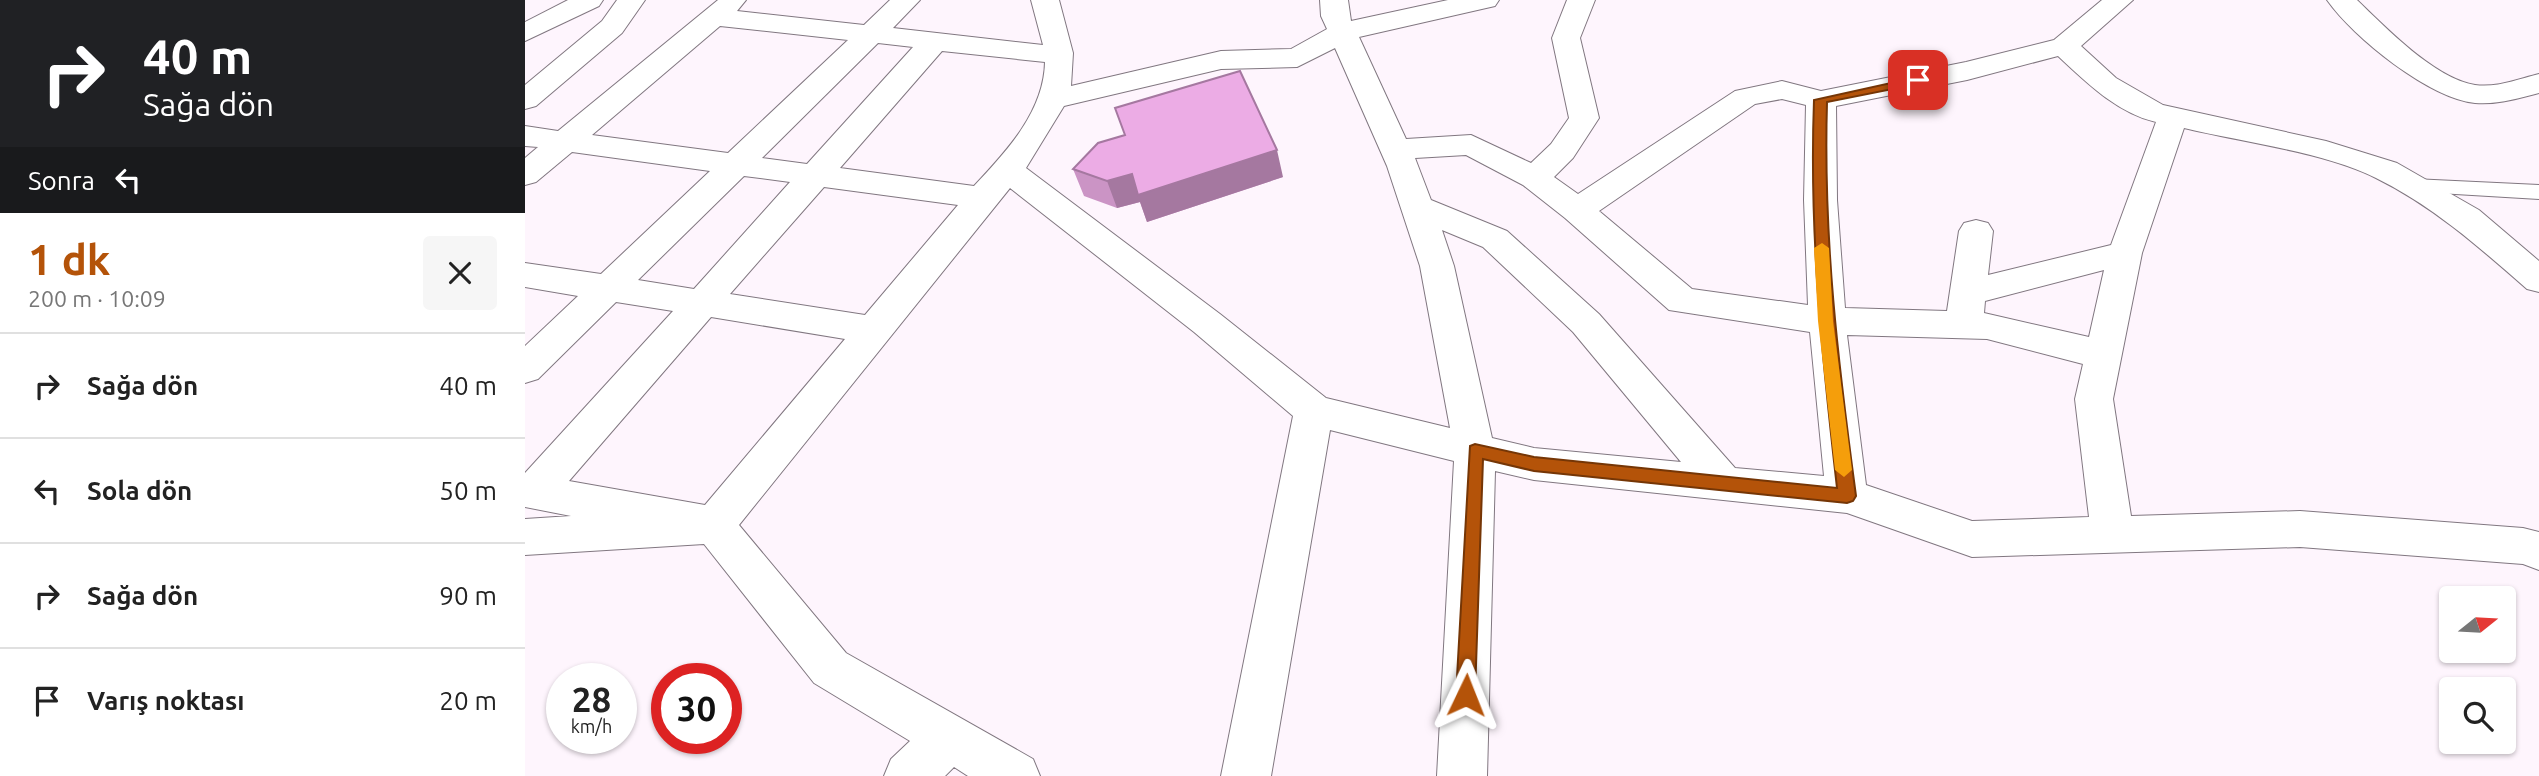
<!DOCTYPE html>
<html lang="tr">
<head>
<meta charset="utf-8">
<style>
  body { margin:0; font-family:Ubuntu,sans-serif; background:#f6f6f6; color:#222; height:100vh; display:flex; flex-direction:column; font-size:26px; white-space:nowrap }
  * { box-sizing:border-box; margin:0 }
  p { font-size:23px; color:#767676 }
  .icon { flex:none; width:38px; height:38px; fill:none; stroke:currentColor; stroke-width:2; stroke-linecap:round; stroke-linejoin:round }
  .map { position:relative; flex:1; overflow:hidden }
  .side { display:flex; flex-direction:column; background:#fff; width:525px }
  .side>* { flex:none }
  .hud { background:#202124; color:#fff; overflow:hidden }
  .needle { width:46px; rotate:72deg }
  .fabs { position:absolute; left:1914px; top:586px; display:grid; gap:14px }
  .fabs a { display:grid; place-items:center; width:77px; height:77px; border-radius:7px; background:#fff; box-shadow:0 2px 5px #0004; font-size:35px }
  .speed { position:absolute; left:21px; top:663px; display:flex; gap:14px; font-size:35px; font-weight:700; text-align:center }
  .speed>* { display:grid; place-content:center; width:91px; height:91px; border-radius:50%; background:#fff; box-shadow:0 2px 5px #0004; line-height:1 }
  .speed small { font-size:18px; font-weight:400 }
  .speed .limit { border:10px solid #d22; background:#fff; color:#111 }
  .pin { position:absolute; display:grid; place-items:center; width:60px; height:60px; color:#fff; margin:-30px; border-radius:14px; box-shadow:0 4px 10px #0006 }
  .me { position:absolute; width:77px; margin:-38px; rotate:2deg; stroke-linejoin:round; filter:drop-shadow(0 0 5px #0008) }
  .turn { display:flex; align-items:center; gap:24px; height:147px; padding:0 28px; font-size:32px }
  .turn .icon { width:91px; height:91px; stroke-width:2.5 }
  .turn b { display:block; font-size:49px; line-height:60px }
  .then { display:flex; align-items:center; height:66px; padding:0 28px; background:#0003; gap:14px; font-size:26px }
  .round { display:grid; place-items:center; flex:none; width:74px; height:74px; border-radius:7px; background:#f6f6f6 }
  .head { display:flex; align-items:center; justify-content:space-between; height:119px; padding:0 28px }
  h1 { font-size:42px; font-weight:600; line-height:52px; color:#b45309 }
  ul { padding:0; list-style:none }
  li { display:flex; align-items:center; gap:21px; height:105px; padding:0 28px; border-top:2px solid #e0e0e0 }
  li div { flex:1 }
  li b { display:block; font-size:26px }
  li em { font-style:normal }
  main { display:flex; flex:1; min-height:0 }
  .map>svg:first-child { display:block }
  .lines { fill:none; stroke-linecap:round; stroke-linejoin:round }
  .lane-casing { stroke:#817780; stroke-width:2 }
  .street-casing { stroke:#817780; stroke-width:2 }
  .secondary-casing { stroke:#817780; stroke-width:2 }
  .lane { fill:#fff; fill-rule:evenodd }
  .street { fill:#fff; fill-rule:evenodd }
  .secondary { fill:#fff; fill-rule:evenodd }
  .wall { fill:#cb94c5 }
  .shaded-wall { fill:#a578a0 }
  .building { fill:#ecace5; stroke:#a578a0; stroke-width:2 }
  .route { fill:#b45309; stroke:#753606; stroke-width:2 }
  .slow { fill:#f59e0b }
</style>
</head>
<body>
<main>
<section class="side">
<div class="hud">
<div class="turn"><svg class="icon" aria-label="right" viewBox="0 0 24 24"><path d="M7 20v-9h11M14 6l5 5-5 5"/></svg><div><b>40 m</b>Sağa dön</div></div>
<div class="then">Sonra<svg class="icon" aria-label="left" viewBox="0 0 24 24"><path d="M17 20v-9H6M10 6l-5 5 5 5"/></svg></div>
</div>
<div class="head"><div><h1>1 dk</h1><p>200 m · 10:09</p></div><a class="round"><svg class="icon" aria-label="close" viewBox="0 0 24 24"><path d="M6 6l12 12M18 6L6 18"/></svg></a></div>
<ul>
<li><svg class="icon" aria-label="right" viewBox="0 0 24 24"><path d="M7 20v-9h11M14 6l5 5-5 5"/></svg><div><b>Sağa dön</b></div><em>40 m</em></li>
<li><svg class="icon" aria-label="left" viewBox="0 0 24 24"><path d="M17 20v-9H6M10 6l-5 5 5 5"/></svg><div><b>Sola dön</b></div><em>50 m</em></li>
<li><svg class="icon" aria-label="right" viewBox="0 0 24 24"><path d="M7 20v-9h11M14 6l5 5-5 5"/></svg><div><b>Sağa dön</b></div><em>90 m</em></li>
<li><svg class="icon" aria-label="arrive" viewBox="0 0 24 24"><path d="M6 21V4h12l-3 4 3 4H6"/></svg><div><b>Varış noktası</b></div><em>20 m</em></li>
</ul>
</section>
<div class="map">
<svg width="2014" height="776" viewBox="0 0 2014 776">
  <rect width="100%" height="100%" fill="#fef5fd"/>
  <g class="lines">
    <g class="lane-casing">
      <path id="lane" d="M1888,179L2014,185V199L1880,191L1877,186L1880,181Z"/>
    </g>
    <g class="street-casing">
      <path id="street" d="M92,0H120L97,33L11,106L0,109V85L77,21Z
        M193,0H221L212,11L339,25L365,0H395L368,28L518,45L506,0H534L548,53L546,86L696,51L766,49L802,29L796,16L795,0H823L826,21L923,0H974L970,6L834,37L881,139L946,135L1006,163L1026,144L1044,118L1027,38L1042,0H1070L1055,38L1074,118L1048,158L1029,177L1053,194L1210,91L1257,81L1296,91L1441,62L1529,40L1577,0H1608L1556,46L1591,78L1638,105L1801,141L1872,163L1954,210L2014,261V292L2002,289C1954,247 1908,206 1851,178C1799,152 1717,142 1659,128L1617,253L1588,399L1606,516L1775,511L1998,528L2014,532V570L1998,564L1775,547L1447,557L1322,513L1009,480L970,471L962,776H912L929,461L805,430L746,776H696L768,416L669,332L485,188L214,525L321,653L508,759L515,776H443L429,767L420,776H359L366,759L385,741L289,683L179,544L0,555V519L46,516L0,507V473L148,311L91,302L13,379L0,383V346L53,296L0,287V263L76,274L185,171L47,152L11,182L0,185V158L13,147L0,146V126L33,131ZM195,26L323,40L203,153L67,135ZM353,43L388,47L282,164L237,158ZM810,48L862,166L895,266L925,428L801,398L695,314L501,168L539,106L696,69L772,67ZM417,51L520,62C519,112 481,152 449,186L315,168ZM1533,56C1561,82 1592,113 1631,122L1586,245L1463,275L1468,231L1463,223L1451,220L1439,223L1434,231L1422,311L1320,308L1312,200L1311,106L1442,80ZM1257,99L1281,105L1279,200L1283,305L1167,289L1074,211L1230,104ZM941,155L998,185L1040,218L1144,310L1285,332L1299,476L1210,468L1074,314L982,231L906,200L890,158ZM219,176L265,182L169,289L113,280ZM299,187L433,205L340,315L205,294ZM917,230L958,247L1048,332L1156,462L1009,448L967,438L929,266ZM1579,270L1564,337L1459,313L1460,301ZM186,317L320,339L180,505L44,481ZM1322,335L1462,339L1558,364L1550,399L1564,517L1447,521L1341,485Z
        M1802,0H1832C1860,27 1910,79 1950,85C1972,88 1993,79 2014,74V93C1994,98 1972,105 1950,103C1904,98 1829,38 1802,0Z"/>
    </g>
    <g class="secondary-casing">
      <path id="secondary" d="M43,0H78L74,6L0,41V22Z"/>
    </g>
    <use href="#lane" class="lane"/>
    <use href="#street" class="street"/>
    <use href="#secondary" class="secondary"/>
  </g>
  <path class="wall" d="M548,169L758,177L622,222L615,202L592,208L559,196Z"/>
  <path class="shaded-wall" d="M752,150L758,177L622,222L615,202L592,208L582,181L607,174Z"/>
  <path class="building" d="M715,71L752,150L613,195L607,174L582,181L548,169L573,143L600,135L590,108Z"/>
  <path class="route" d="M1393,77L1399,80L1398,83L1302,102C1298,238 1313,362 1331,496L1328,501L1322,503L1009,471L958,459L950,695L948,701L941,704L934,701L931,695L945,446L950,444L1009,457L1312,488C1297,356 1284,233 1289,100Z"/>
  <path class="slow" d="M1297,243L1304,248L1308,321L1327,470L1319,477L1310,470L1293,321L1289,248Z"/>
</svg>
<div class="fabs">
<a><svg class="needle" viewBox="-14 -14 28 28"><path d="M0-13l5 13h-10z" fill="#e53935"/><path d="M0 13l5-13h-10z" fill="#767676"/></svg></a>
<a><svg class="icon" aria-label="search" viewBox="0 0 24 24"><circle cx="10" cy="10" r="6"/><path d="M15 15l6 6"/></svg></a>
</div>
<div class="speed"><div>28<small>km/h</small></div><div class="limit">30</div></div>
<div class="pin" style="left:1393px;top:80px;background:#d93025"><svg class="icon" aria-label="arrive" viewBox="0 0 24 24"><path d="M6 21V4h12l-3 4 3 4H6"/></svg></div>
<svg class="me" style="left:941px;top:695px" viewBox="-20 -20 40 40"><path d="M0-17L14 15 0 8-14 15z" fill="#b45309" stroke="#fff" stroke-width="4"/></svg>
</div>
</main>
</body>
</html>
